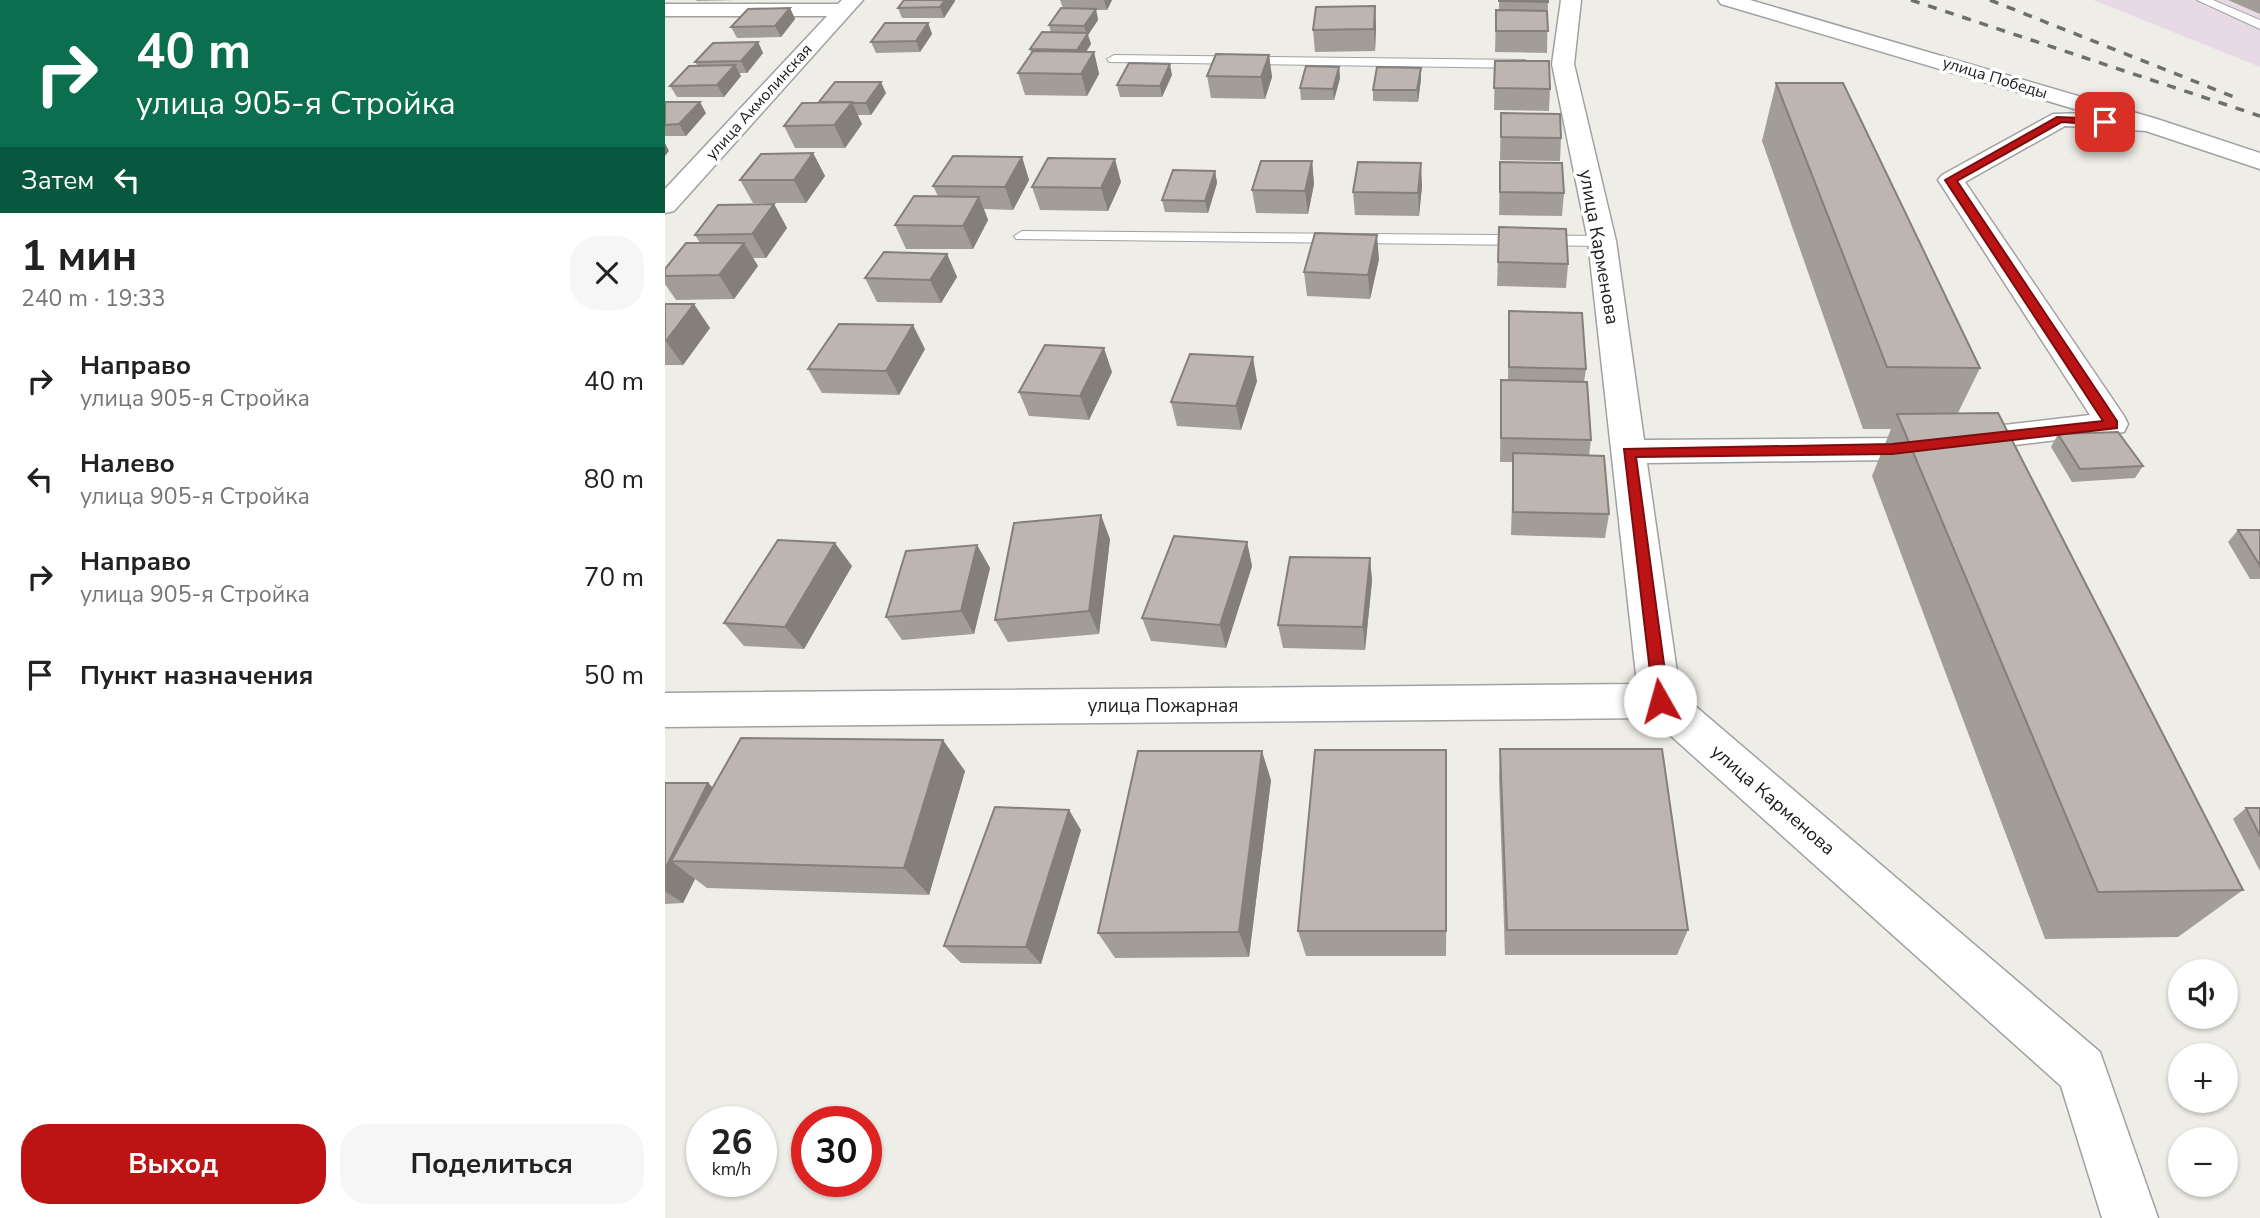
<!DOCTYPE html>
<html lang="ru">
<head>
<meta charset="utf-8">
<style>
  body { margin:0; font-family:"Nunito Sans",sans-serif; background:#f6f6f6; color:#222; height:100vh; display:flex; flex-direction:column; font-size:26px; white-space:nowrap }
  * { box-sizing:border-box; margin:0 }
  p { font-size:23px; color:#767676 }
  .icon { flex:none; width:38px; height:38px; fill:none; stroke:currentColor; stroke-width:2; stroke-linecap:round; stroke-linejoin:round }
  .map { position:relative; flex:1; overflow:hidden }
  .panel { display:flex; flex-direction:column; background:#fff; width:665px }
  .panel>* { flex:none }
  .hud { background:#0b6e4f; color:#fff; overflow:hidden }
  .buttons { position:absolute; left:1503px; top:959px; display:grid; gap:14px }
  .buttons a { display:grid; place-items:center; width:70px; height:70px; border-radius:50%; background:#fff; box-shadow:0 2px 5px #0004; font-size:35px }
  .speed { position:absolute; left:21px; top:1106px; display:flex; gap:14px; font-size:35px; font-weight:700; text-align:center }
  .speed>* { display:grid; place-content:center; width:91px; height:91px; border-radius:50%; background:#fff; box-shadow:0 2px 5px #0004; line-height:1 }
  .speed small { font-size:18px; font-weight:400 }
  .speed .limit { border:10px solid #d22; background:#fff; color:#111 }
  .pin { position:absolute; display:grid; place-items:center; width:60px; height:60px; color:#fff; margin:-30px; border-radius:14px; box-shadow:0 4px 10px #0006 }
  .me { position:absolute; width:77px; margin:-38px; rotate:353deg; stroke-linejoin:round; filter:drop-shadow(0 0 5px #0008) }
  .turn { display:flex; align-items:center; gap:24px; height:147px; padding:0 21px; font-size:32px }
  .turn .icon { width:91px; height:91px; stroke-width:2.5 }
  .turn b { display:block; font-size:49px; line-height:60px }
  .then { display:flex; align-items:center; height:66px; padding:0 21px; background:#0003; gap:14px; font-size:26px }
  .round { display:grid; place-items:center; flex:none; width:74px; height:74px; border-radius:28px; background:#f6f6f6 }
  .headline { display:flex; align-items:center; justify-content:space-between; height:119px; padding:0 21px }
  h1 { font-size:42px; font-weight:700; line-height:52px }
  .primary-button { display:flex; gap:14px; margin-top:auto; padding:14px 21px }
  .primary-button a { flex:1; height:80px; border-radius:28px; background:#bc1415; color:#fff; font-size:28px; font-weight:700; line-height:80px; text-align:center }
  .primary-button a+a { background:#f6f6f6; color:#222 }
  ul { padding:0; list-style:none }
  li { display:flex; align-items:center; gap:21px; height:98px; padding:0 21px }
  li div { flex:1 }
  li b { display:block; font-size:26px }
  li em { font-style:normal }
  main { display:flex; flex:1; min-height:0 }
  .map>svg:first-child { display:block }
  .industrial { fill:#e8dae5 }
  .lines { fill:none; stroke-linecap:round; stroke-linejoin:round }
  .service-casing { stroke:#a1a1a1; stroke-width:2 }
  .minor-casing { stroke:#a1a1a1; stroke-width:3 }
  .service { fill:#fff; fill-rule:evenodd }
  .minor { fill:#fff; fill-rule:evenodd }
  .rail { stroke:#6e6e6e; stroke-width:3.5; stroke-dasharray:9 9; stroke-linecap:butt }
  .wall { fill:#a39d97 }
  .shaded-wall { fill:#847f7b }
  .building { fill:#bdb6b0; stroke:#847f7b; stroke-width:2 }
  .route { fill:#bc1415; stroke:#7a0d0e; stroke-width:2 }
  .labels { text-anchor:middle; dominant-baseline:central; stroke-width:7; stroke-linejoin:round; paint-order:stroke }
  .far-street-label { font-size:16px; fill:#202020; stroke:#fff }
  .street-label { font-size:19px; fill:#202020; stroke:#fff }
</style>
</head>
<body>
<main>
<section class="panel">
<div class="hud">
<div class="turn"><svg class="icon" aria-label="right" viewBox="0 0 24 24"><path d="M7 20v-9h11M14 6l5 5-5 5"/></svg><div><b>40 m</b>улица 905-я Стройка</div></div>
<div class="then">Затем<svg class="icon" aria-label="left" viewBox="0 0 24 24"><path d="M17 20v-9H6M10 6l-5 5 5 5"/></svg></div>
</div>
<div class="headline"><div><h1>1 мин</h1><p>240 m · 19:33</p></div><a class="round"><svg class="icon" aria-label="close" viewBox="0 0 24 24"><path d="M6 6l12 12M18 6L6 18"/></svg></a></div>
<ul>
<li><svg class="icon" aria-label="right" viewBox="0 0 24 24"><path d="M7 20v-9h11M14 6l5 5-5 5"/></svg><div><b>Направо</b><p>улица 905-я Стройка</p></div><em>40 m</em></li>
<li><svg class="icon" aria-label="left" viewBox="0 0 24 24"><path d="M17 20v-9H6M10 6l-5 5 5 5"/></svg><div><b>Налево</b><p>улица 905-я Стройка</p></div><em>80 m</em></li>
<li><svg class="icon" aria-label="right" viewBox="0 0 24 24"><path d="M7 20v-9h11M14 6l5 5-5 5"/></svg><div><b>Направо</b><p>улица 905-я Стройка</p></div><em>70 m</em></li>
<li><svg class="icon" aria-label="arrive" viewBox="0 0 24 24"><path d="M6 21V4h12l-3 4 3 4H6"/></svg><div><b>Пункт назначения</b></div><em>50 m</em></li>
</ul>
<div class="primary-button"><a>Выход</a><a>Поделиться</a></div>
</section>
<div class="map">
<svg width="1595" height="1218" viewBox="0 0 1595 1218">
  <rect width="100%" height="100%" fill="#efede7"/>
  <path class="industrial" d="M1428,0H1595V67Z"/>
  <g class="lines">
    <g class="service-casing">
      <path id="service" d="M1532,0H1548L1595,20V29Z
        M449,55L860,60L867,64L860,68L444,62L442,59Z
        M357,231L937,236L945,241L937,246L351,239L349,236Z"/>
    </g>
    <g class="minor-casing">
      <path id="minor" d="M177,0H198L9,211L0,213V189L162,16H0V4H173Z
        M896,0H916L909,64L951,241L979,440L1227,438L1425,415L1273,180L1277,175L1388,114L1423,113L1056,4L1053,0H1085L1492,119L1595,153V169L1481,131L1400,126L1300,182L1459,416L1463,424L1459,432L1227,460L982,463L1015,693L1435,1052L1493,1218H1437L1396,1086L986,718L0,727V693L972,684L923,241L887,64Z"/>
    </g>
    <use href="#service" class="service"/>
    <use href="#minor" class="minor"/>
    <path class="rail" d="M1246,0L1595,116
      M1325,0L1569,97"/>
  </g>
  <path class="wall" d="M31,0H73L32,1Z
    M239,0H290V1L279,18H237L233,8Z
    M395,0H447L442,10H431L433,20L423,35L426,44L421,52H429L434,74L422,96L360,95L353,73L366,53L365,49L386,33L384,25L398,8Z
    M834,0H883L882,53L830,52L831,10H834Z
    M1563,0H1595V14Z
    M710,6L711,27L710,51L650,52L648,30Z
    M125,8L130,19L116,37L72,38L66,27Z
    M263,23L267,34L255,52L211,53L206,42Z
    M93,42L98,53L82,73H74L76,76L59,97H12L5,86L32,65L30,62Z
    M604,55L607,77L600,99L546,98L542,76Z
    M830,61L885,89L884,111L829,110Z
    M674,67L675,78L669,100H636L635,88Z
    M507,75L497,97H455L452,85Z
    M756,79L753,102L708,101V90Z
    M1111,83L1315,368L1293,413L1578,890L1513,937L1380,939L1207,476L1226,429H1198L1097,141Z
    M221,93L206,115H192L197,124L180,148H130L119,126L154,102Z
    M0,102L41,113L21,136H0Z
    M836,113L896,138L895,161L835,160Z
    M148,153L160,176L141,203H88L75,180Z
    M357,157L364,180L348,210L319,209L323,220L308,249H241L230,225L273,196L268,186Z
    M647,161L649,184L643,214L591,213L587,190Z
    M835,162L899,193L897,216L834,215Z
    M550,171L552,183L543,213L500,212L497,200Z
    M456,182L443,211L375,210L367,187Z
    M757,186L754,216L690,215L688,192Z
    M109,204L122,228L101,258H88L93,266L69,299L11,300L0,284V269L35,243L30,235Z
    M834,227L903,264L901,288L832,286Z
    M282,254L292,277L276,303L212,302L200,278Z
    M714,259L705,299L642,296L639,272Z
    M0,304L45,328L18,365H0Z
    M844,311L921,369L919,382L926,440L924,456L944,514L940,538L846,535L848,462H835L836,380H843Z
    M260,349L234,395L157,393L143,369Z
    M447,372L424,420L364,416L354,392Z
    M592,381L576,430L512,426L506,402Z
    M1393,434L1478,466L1470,478L1407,482L1386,447Z
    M1573,530H1595V579H1585L1563,542Z
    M445,539L434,634L343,642L330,620Z
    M582,542L587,566L561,648L486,641L477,618Z
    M312,545L325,568L309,634L237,640L221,617Z
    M705,558L707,581L700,650L618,648L613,625Z
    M187,566L139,649L79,646L59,623Z
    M835,749L1023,930L1012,955H840L834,779Z
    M781,750V956H641L633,931Z
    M300,771L264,895L42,888L30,879L18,903L0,904V783L48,787Z
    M606,780L584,957L450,958L433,933Z
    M1581,808H1595V871L1568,819Z
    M416,830L376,964L296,963L279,946Z"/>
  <path class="shaded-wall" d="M280,0H290V1L279,18L275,7Z
    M439,0H447L442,10Z
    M710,6L711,27L710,51L709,29Z
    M125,8L130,19L116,37L110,26Z
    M431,9L433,20L423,35L426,44L415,61L412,50L422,35L419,26Z
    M263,23L267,34L255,52L251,41Z
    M93,42L98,53L82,73L76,61Z
    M429,52L434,74L422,96L416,74Z
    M604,55L607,77L600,99L596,77Z
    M505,64L507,75L497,97L495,86Z
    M70,65L76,76L59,97L52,85Z
    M674,67L675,78L669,100L668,89Z
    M756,68V79L753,102L752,90Z
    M216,82L221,93L206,115L201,103Z
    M35,102L41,113L21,136L14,124Z
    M187,102L197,124L180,148L169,125Z
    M0,143L4,151L0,156Z
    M148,153L160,176L141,203L129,180Z
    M357,157L364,180L348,210L340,187Z
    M450,159L456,182L443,211L436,188Z
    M647,161L649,184L643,214L640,191Z
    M756,163L757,186L754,216L753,193Z
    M550,171L552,183L543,213L540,201Z
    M314,197L323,220L308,249L298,226Z
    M109,204L122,228L101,258L87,234Z
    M712,235L714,259L705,299L703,275Z
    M79,243L93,266L69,299L54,275Z
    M282,254L292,277L276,303L265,280Z
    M29,304L45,328L18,365L1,341Z
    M248,325L260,349L234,395L221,371Z
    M439,348L447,372L424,420L415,396Z
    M588,357L592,381L576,430L571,406Z
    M436,515L445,539L434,634L424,611Z
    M582,542L587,566L561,648L555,625Z
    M170,543L187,566L139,649L120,627Z
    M312,545L325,568L309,634L296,611Z
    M705,558L707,581L700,650L698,627Z
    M278,740L300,771L264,895L239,868Z
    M781,750L782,780L781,956Z
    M597,751L606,780L584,957L574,932Z
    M43,783L66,804L6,861L30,879L18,903L0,891V869Z
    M404,810L416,830L376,964L361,947Z"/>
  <path class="building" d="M239,0H280L275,7L233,8Z
    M834,0H883V2L834,1Z
    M710,6L709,29L648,30L651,7Z
    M125,8L110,26L66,27L83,9Z
    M396,8L431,9L419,26L384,25Z
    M831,10L882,11L883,31H831Z
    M220,23H263L251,41L206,42Z
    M377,32L423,33L412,50L365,49Z
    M93,42L76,61L30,62L48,43Z
    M368,51L429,52L416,74L353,73Z
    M551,54L604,55L596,77L542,76Z
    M830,61H884L885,89L829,88Z
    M464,63L505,64L495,86L452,85Z
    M70,65L52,85L5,86L24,66Z
    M641,66L674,67L668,89L635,88Z
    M712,67L756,68L752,90H708Z
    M170,82H216L201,103H187V102H154Z
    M1111,83H1178L1315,368L1222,367Z
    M0,102H35L14,124L0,125Z
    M187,102L169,125L119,126L137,103Z
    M836,113L895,114L896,138L836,137Z
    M148,153L129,180H75L96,154Z
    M288,156L357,157L340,187L268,186Z
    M383,158L450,159L436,188L367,187Z
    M596,161H647L640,191L587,190Z
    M693,162L756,163L753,193L688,192Z
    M835,162L897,163L899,193L835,192Z
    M508,170L550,171L540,201L497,200Z
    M249,196L314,197L298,226L230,225Z
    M109,204L87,234L30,235L53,205Z
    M834,227L901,229L903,264L833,262Z
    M650,233L712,235L703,275L639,272Z
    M21,243H79L54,275L0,276V269Z
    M219,252L282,254L265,280L200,278Z
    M0,304H29L1,341H0Z
    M844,311L917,313L921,369L844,367Z
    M174,324L248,325L221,371L143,369Z
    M380,345L439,348L415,396L354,392Z
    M525,354L588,357L571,406L506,402Z
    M836,380L922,382L926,440L836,438Z
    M1333,413L1578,890L1433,892L1232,414Z
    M1453,432L1478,466L1415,469L1393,434Z
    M848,453L939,456L944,514L848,512Z
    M436,515L424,611L330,620L349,523Z
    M1573,530H1595V566Z
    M509,536L582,542L555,625L477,618Z
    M113,540L170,543L120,627L59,623Z
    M312,545L296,611L221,617L241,551Z
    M625,557L705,558L698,627L613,625Z
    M76,738L278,740L239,868L6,861Z
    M835,749H997L1023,930H842Z
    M650,750H781V931H633Z
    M473,751H597L574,932L433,933Z
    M0,783H43L0,869Z
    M330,807L404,810L361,947L279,946Z
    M1581,808H1595V836Z"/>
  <path class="route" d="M1392,117L1440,119L1445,122L1440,125L1397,122L1292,181L1452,421V428L1227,454L971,457L1004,701L1001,706H989L959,449L1227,444L1438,421L1280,180Z"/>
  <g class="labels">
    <g class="far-street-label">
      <text transform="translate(1330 78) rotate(17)">улица Победы</text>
      <text transform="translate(94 102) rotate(-48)">улица Акмолинская</text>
    </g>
    <g class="street-label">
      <text transform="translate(934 247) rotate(80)">улица Карменова</text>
      <text x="498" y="706">улица Пожарная</text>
      <text transform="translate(1108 800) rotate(41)">улица Карменова</text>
    </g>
  </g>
</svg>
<div class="buttons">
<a><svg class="icon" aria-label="sound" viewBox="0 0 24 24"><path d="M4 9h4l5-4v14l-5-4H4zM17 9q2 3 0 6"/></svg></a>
<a>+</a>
<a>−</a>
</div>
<div class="speed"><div>26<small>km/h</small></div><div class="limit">30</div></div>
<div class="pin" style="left:1440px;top:122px;background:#d93025"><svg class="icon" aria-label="arrive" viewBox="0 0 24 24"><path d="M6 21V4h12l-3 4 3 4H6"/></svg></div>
<svg class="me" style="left:995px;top:701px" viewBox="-20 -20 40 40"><circle r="19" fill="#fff"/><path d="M0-13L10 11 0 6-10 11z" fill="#bc1415"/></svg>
</div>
</main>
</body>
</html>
